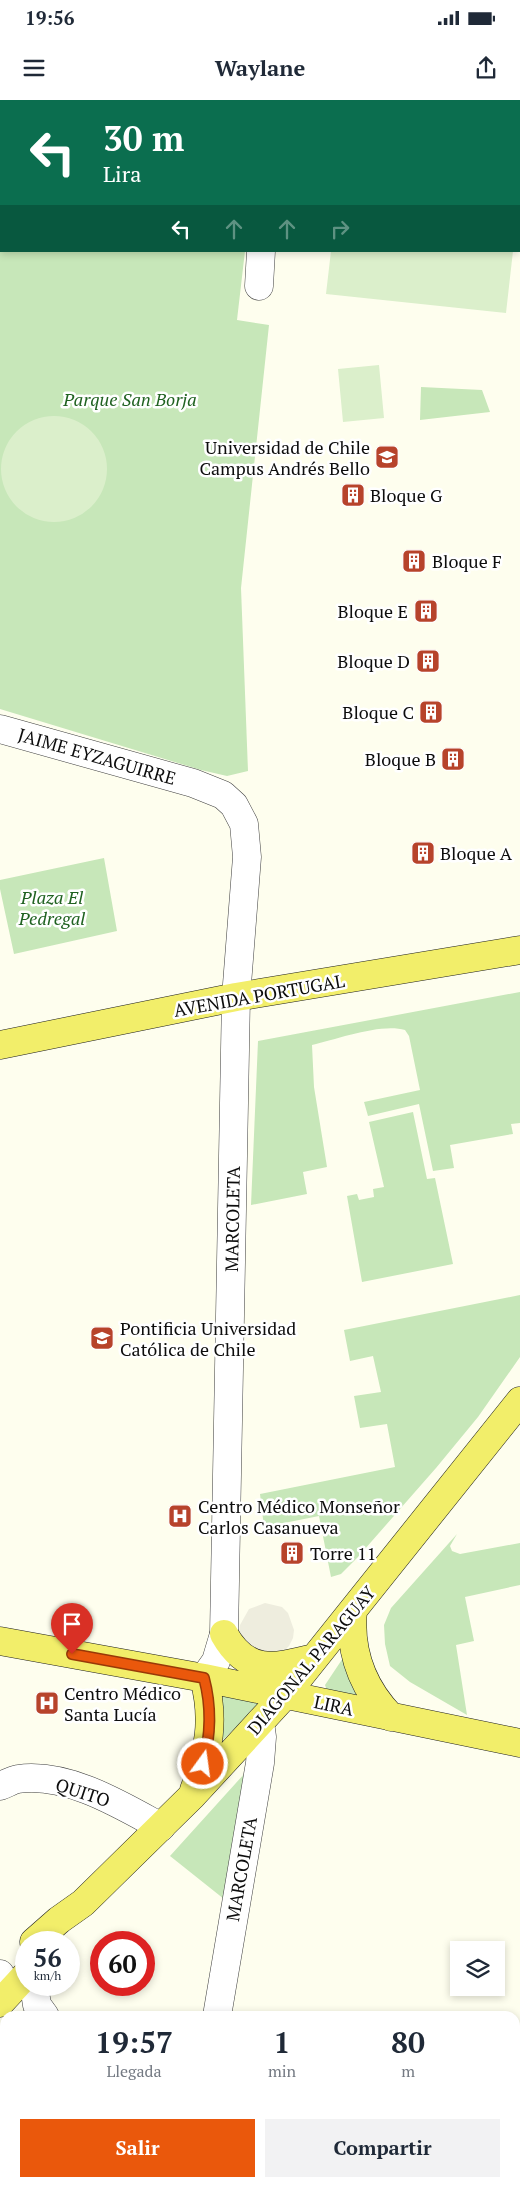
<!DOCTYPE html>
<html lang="es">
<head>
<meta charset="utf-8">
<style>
  body { margin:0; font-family:"PT Serif",serif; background:#f2f2f3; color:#1f2937; height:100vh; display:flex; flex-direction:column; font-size:19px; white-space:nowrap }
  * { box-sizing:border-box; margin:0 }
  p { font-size:16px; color:#747a83 }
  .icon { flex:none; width:28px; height:28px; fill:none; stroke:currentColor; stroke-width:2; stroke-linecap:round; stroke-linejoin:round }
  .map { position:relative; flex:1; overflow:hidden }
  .drawer { position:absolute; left:0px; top:1911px; width:520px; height:176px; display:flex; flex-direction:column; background:#fff; border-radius:15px 15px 0 0; box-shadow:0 2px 8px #0003 }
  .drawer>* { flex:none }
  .top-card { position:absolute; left:0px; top:0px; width:520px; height:152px; box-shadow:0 2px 8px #0003; background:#0b6e4f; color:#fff; overflow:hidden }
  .controls { position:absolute; left:450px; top:1841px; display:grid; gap:10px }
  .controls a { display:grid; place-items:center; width:55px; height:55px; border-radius:0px; background:#fff; box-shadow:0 2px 8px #0003; font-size:25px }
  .speed { position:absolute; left:15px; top:1831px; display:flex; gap:10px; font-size:25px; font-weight:700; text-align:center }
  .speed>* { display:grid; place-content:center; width:65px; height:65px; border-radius:50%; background:#fff; box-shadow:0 2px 8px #0003; line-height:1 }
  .speed small { font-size:12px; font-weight:400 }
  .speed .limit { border:8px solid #d22; background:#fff; color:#111 }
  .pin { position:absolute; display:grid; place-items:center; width:42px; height:42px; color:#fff; margin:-51px -21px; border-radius:50% 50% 50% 0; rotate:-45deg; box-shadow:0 0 5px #0007 }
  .pin .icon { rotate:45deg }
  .me { position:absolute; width:55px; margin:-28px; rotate:14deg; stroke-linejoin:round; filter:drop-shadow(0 0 4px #0008) }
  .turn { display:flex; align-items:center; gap:18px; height:105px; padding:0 20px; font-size:22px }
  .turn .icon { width:65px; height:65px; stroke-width:2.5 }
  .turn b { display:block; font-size:35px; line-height:42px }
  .lanes { display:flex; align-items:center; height:48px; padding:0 20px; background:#0003; justify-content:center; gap:25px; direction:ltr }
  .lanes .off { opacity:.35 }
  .eta { display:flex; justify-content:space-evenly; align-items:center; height:85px; text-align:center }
  .eta b { font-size:30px; font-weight:600; line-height:35px }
  .action { display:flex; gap:10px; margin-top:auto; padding:10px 20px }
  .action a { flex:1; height:58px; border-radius:0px; background:#ea580c; color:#fff; font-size:20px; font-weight:600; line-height:58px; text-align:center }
  .action a+a { background:#f2f2f3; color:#1f2937 }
  .status { display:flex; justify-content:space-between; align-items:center; height:35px; padding:0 25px; background:#fff; direction:ltr }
  .status svg { height:14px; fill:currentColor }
  header { display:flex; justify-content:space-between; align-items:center; height:65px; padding:0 20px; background:#fff; font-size:22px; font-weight:600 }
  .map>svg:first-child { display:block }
  .green { fill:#c7e7b9 }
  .pitch { fill:#dbefcb }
  .plaza { fill:#eeedde }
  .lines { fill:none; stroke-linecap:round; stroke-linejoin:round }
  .minor-casing { stroke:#404040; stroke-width:29 }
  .major-casing { stroke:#1e1e1e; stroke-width:29 }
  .minor { stroke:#fff; stroke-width:28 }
  .major { stroke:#f2ee6a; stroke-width:28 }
  .route-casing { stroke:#983908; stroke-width:12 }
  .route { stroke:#ea580c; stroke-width:9 }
  .labels { text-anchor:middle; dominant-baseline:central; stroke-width:5; stroke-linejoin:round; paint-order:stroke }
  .park-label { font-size:18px; font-style:italic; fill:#206221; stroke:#fff }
  .poi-label { font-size:18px; fill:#0d0d0d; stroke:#fff; text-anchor:start }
  .street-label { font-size:18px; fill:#0d0d0d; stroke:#fff }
</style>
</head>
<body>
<div class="status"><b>19:56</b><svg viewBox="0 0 49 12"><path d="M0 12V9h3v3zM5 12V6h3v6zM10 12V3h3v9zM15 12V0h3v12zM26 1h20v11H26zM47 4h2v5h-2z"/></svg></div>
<header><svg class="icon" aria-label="menu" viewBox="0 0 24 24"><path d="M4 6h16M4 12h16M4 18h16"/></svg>Waylane<svg class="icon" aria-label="share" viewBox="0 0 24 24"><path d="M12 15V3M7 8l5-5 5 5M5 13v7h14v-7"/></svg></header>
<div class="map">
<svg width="520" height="2087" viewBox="0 0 520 2087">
  <rect width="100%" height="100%" fill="#fefeee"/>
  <path class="green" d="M0,121L1,151H245L237,220L269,225L241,488L248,671L227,676L201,670L0,609Z
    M421,287L482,290L490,312L420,320Z
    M104,758L117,831L14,854L0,789V780Z
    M520,892V1023L511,1024L513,1034L450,1045L454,1068L433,1071L419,1004L368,1016L364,1002L420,990L409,936L405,930C381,923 338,939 312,945L314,987L327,1067L303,1072L307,1094L251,1105L258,941Z
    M413,1012L427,1079L435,1078L453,1164L362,1182L347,1096L357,1094L359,1100L374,1097L373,1089L384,1087L369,1022Z
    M520,1195V1257L478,1317L436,1368L357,1458L341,1474L331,1477L319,1416L264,1427L260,1394L395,1367L387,1324L360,1328L354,1296L381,1292L373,1256L350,1261L344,1230Z
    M457,1434L450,1446L452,1451L460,1454L520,1443V1485L465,1497L474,1541L456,1545L467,1615L410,1582L390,1566L385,1544L384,1525L391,1508Z
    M351,1546L372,1602L328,1593L325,1585Z
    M214,1590L261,1604L212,1650Z
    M254,1663L224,1799L170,1756Z"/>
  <path class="pitch" d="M331,151H513L506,213L326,194Z
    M379,265L384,318L343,322L338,269Z
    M1 369a53 53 0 1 1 106 0a53 53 0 1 1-106 0Z"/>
  <path class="plaza" d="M265,1503L282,1507L288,1513L294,1530L293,1538L289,1546L282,1553L255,1556L239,1534L240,1525L249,1509Z"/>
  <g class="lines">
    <g class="minor-casing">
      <path id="minor" d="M267,1V0
        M259,186L261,151
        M0,629L193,683L223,695L234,705L244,724L247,757L236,897L224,1534L216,1561L204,1578
        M0,1686C6,1684 12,1680 18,1679C67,1672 121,1705 161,1727
        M0,1874V1875
        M34,1885L37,1905L45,1916
        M217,1916L260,1663L262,1637L260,1622
        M188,2087L189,2082"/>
    </g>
    <g class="major-casing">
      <path id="major" d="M0,945L236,897L520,850
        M353,1510C349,1552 362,1587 391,1617
        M224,1534C247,1575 274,1568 314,1558
        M0,1541L204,1578L520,1643
        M194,1690C209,1651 215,1620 204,1578
        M34,1842L59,1820L83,1803L192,1696L285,1595L520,1301
        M0,1903L26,1875
        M0,2070L5,2072
        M40,2082L54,2087"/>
    </g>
    <use href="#minor" class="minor"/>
    <use href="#major" class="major"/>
  </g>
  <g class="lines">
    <g class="route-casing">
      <path id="route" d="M72,1554L204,1578C212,1608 211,1635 203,1664"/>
    </g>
    <use href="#route" class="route"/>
  </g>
  <defs>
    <g id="university-square" transform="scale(1.25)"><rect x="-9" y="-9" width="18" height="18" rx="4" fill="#b7432b" stroke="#fff"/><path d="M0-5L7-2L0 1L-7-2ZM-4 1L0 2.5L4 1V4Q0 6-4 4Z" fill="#fff"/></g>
    <g id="building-square" transform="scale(1.25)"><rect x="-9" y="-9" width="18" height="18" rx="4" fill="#b7432b" stroke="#fff"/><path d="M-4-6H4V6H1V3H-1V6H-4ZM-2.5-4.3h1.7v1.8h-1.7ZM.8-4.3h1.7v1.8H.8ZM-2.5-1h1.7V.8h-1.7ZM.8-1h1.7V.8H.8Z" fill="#fff"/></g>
    <g id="hospital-square" transform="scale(1.25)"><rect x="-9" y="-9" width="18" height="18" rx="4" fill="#b7432b" stroke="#fff"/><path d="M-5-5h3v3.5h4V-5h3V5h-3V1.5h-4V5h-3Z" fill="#fff"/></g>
  </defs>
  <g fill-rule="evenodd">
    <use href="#university-square" x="387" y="357"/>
    <use href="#building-square" x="353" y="395"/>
    <use href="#building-square" x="414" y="461"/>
    <use href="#building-square" x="426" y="511"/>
    <use href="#building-square" x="428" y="561"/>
    <use href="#building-square" x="431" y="612"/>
    <use href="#building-square" x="453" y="659"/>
    <use href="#building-square" x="423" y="753"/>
    <use href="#university-square" x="102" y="1238"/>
    <use href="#hospital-square" x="180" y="1416"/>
    <use href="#building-square" x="292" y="1453"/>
    <use href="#hospital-square" x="47" y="1603"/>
  </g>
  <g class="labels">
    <g class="park-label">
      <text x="130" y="299">Parque San Borja</text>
      <text x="52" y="797">Plaza El<tspan x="52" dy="21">Pedregal</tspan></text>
    </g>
    <g class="poi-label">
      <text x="370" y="347" text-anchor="end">Universidad de Chile<tspan x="370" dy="21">Campus Andrés Bello</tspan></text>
      <text x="370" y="395">Bloque G</text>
      <text x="432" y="461">Bloque F</text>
      <text x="408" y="511" text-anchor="end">Bloque E</text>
      <text x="410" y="561" text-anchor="end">Bloque D</text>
      <text x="414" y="612" text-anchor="end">Bloque C</text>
      <text x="436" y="659" text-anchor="end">Bloque B</text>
      <text x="440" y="753">Bloque A</text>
      <text x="120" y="1228">Pontificia Universidad<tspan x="120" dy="21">Católica de Chile</tspan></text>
      <text x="198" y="1406">Centro Médico Monseñor<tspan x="198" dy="21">Carlos Casanueva</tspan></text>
      <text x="310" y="1453">Torre 11</text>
      <text x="64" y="1593">Centro Médico<tspan x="64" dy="21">Santa Lucía</tspan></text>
    </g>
    <g class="street-label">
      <text transform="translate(97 656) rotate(16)">JAIME EYZAGUIRRE</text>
      <text transform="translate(259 895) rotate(-10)">AVENIDA PORTUGAL</text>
      <text transform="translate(232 1119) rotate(-89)">MARCOLETA</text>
      <text transform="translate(311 1560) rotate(-50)">DIAGONAL PARAGUAY</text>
      <text transform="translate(334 1605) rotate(12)">LIRA</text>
      <text transform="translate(83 1692) rotate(18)">QUITO</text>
      <text transform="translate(241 1769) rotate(-80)">MARCOLETA</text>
    </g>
  </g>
</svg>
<div class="controls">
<a><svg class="icon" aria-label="layers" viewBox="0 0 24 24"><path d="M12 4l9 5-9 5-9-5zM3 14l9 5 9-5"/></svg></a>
</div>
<div class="speed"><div>56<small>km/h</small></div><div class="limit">60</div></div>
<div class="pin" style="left:72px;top:1554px;background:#d93025"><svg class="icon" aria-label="arrive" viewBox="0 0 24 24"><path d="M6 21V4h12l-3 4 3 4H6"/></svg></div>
<svg class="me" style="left:203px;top:1664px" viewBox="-20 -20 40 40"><circle r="17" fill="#ea580c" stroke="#fff" stroke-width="3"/><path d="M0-11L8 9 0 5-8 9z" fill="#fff"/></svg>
<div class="top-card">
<div class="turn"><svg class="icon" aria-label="left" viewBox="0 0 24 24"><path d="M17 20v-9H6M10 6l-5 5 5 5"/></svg><div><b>30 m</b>Lira</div></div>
<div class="lanes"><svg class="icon" aria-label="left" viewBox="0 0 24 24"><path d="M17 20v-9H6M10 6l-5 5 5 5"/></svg><svg class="icon off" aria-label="ahead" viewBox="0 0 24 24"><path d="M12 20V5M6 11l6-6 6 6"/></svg><svg class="icon off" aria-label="ahead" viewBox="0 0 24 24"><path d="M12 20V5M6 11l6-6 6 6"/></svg><svg class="icon off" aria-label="right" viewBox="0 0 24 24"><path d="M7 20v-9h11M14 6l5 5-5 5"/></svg></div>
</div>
<section class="drawer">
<div class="eta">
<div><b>19:57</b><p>Llegada</p></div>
<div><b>1</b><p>min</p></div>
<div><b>80</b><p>m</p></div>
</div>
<div class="action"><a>Salir</a><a>Compartir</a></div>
</section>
</div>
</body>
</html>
